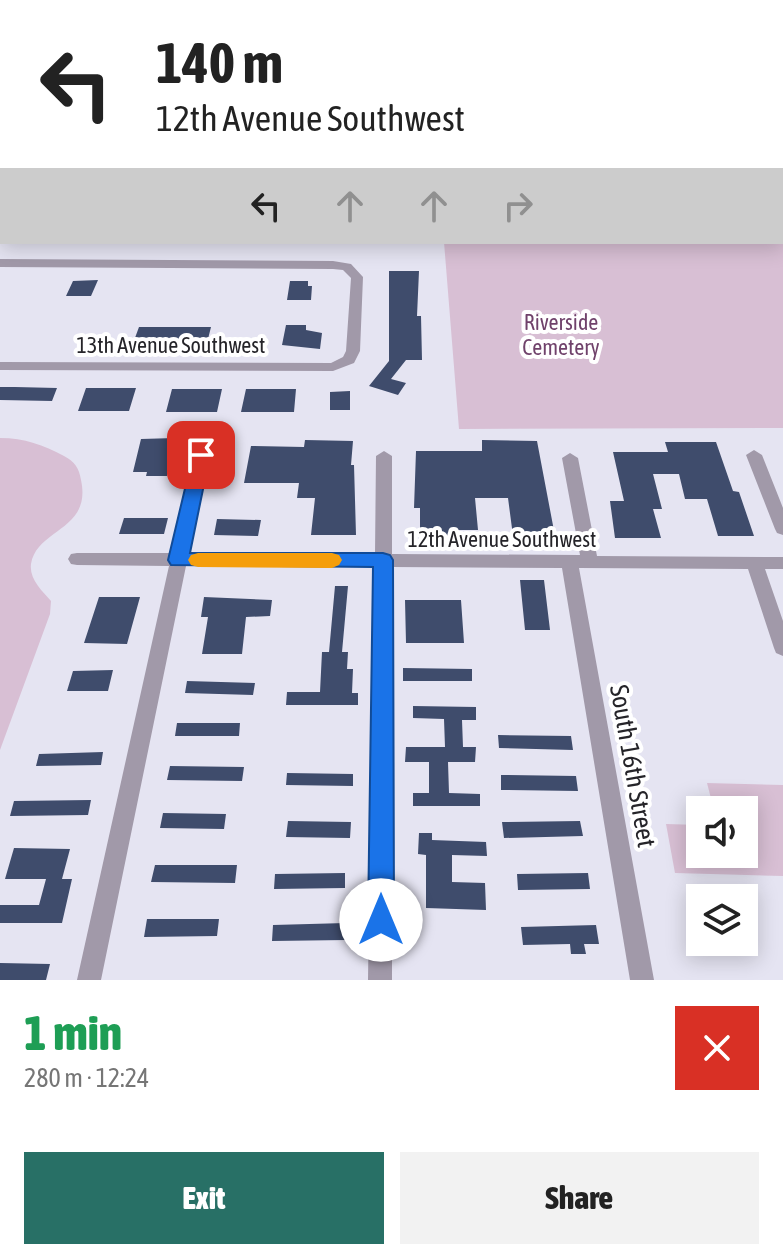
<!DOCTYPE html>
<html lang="en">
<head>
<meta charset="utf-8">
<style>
  body { margin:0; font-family:"Asap Condensed",sans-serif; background:#f2f2f2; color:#222; height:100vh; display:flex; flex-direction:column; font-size:30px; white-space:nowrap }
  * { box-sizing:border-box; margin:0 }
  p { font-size:26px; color:#767676 }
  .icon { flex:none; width:44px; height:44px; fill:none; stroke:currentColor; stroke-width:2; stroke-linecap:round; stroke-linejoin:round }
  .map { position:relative; height:980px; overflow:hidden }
  .details { display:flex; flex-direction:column; background:#fff; flex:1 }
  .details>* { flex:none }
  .top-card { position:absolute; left:0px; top:0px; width:784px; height:244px; box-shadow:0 4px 20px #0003; background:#fff; color:#222; overflow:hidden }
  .fabs { position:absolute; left:686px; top:796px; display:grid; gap:16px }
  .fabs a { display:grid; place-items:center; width:72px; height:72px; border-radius:0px; background:#fff; box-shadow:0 4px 20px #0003; font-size:40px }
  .pin { position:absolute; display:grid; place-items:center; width:68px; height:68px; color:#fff; margin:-34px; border-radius:16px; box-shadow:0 4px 12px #0006 }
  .me { position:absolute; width:88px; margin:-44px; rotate:0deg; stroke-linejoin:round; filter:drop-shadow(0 0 6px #0008) }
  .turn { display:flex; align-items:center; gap:28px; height:168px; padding:0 24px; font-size:36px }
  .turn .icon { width:104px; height:104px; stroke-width:2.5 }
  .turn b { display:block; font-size:56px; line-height:68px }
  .lanes { display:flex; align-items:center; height:76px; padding:0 24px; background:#0003; justify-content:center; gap:40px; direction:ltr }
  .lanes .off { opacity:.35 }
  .round { display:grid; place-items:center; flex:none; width:84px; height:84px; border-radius:0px; background:#f2f2f2 }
  .overview { display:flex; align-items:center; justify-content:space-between; height:136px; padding:0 24px }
  h1 { font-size:48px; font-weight:800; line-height:60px; color:#1e9e55 }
  .action { display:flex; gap:16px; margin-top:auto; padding:16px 24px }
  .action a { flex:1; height:92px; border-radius:0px; background:#287066; color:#fff; font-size:32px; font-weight:800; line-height:92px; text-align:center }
  .action a+a { background:#f2f2f2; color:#222 }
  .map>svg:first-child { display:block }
  .green { fill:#d8bfd4 }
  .building { fill:#3f4c6c }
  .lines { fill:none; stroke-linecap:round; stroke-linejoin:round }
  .minor { fill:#a199a9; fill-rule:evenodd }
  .route { fill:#1a73e8; stroke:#114b97; stroke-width:2 }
  .slow { fill:#f59e0b }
  .labels { text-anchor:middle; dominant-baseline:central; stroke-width:8; stroke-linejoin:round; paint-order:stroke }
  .park-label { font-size:22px; fill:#70426b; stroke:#fff }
  .street-label { font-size:22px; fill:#252429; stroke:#fff }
  .near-street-label { font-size:26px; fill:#252429; stroke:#fff }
</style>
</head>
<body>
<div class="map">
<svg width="783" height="980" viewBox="0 0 783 980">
  <rect width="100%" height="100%" fill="#e5e4f2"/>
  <path class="green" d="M420,0H783V428L459,429L444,242H782V2Z
    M0,438C25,438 43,445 64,456C75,462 79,468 81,480C92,531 37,528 31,564C29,579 42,591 51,601L50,614L0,750Z
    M707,783L783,785V876L675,873L666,824L700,825V854H744V810H714Z"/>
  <path class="building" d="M389,271H419L417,316H421L422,360H406L391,379L406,383L398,395L369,386L389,361Z
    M98,280L91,296H66L73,281Z
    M290,281H308V286H312L311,300H287Z
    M286,325H306V330L322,333L320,349L282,345Z
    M139,327H211L206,347H188L190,341H164L162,348L132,346Z
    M0,387H15L57,388L52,401L0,400Z
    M86,388H136L129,411H78Z
    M172,389H222L217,412H166Z
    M246,389H296L294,412H241Z
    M350,391V410H330V392Z
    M175,438L167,476H146L147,472H133L141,439Z
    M305,440L353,441L351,465H354L356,535H311L315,498H297L299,483H244L251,446L304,447Z
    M482,440L537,441L555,536H513L508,498H475L478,530H451V536H420V508H414L416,451H482Z
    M665,442H716L733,491L739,492L754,536H718L707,499H685L679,474H653L662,509H653L661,538H615L610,501H624L613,452H668Z
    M124,518H168L164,534H119Z
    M217,519L261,520L258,536L214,535Z
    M520,580H544L550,630H525Z
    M335,586H348L342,652H348L347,669H353L352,693H358V705H286L287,692H320L322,652H329Z
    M99,597H140L127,644L84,643Z
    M204,597L272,600L270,616L246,617L242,654H202L208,617H201Z
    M405,600H461L464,643H406Z
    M403,668L472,669V681H403Z
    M113,670L108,691H67L73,671Z
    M187,681L255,683L253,695L185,693Z
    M413,706L476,707V720H462L463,747H476L475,762H448L449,793L480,794V806H413V793H429V762H405L406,747H445L444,719L413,718Z
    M177,723H240L239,736H175Z
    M498,735L571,736L573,750L499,748Z
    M103,752L101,765L36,766L39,754Z
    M170,766L244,767L242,781L167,780Z
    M287,773L353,774V786L286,785Z
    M501,775L576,776L578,791L501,790Z
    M91,800L88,815L10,816L14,801Z
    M163,813L226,814L224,829L160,828Z
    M288,821L351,822L350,838L286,837Z
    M580,821L583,836L504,838L502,822Z
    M419,833H432V840L486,842L487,856L452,855V882L485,883L486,910L426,908V855L418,854Z
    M14,848L70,849L62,879H72L62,923H0V905H39L46,879H5Z
    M155,865H237L235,883L151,882Z
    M345,873V888L274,889L275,874Z
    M588,873L590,889L518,890L517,874Z
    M147,919H219L217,936L144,937Z
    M346,923V940L272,941L273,925Z
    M596,925L599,944H584L586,954H571L570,944L523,945L521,927Z
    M0,963L50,964L46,980H0Z"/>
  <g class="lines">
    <path class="minor" d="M0,259L333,261L351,264L363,277L360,351L354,363L333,371L0,370V362L331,363L343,357L346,351L351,278L343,270L333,269L0,267Z
      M201,450L209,455L189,553L375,554L376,456L384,451L392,456V554L580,555L562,458L570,453L578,458L597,556L783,557V569H765L783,621V656L776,653L774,648L748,569L579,568L654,980H630L562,568L392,567V980H368L374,567L186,566L101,980H77L169,566L77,565L71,564L68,559L71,554L77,553H172L193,455Z
      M754,450L762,455L783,508V535L777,533L775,529L746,455Z"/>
  </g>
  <path class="route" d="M201,450L210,455L190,553H383L390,555L393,560L394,920L390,929L381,933L371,929L368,920L373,567L171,565L168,560L193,455Z"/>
  <path class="slow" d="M198,553H332L339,555L342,560L339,565L332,568L198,567L191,565L188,560L191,555Z"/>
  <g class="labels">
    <g class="park-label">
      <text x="561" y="322">Riverside<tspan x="561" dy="25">Cemetery</tspan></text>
    </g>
    <g class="street-label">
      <text x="171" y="345">13th Avenue Southwest</text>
      <text x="502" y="539">12th Avenue Southwest</text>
    </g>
    <g class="near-street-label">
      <text transform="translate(633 766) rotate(80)">South 16th Street</text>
    </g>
  </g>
</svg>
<div class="fabs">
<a><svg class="icon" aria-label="sound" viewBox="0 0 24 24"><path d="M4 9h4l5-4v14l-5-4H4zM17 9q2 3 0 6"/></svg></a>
<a><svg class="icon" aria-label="layers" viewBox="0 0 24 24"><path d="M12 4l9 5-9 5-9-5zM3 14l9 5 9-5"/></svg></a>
</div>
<div class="pin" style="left:201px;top:455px;background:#d93025"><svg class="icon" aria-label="arrive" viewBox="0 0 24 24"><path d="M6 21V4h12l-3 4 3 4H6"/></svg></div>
<svg class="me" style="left:381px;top:920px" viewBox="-20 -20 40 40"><circle r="19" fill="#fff"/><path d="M0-13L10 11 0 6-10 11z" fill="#1a73e8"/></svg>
<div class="top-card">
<div class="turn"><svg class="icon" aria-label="left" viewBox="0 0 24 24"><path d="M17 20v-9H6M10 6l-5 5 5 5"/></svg><div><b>140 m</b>12th Avenue Southwest</div></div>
<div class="lanes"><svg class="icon" aria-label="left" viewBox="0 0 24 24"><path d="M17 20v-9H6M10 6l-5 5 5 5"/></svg><svg class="icon off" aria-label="ahead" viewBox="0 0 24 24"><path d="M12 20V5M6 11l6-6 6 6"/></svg><svg class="icon off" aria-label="ahead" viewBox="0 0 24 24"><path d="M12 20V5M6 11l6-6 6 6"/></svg><svg class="icon off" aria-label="right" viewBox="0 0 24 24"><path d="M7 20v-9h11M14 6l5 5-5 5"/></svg></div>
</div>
</div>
<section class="details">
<div class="overview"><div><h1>1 min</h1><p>280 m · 12:24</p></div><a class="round" style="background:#d93025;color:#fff"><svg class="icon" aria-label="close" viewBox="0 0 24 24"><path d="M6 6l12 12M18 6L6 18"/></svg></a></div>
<div class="action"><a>Exit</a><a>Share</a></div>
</section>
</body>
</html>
